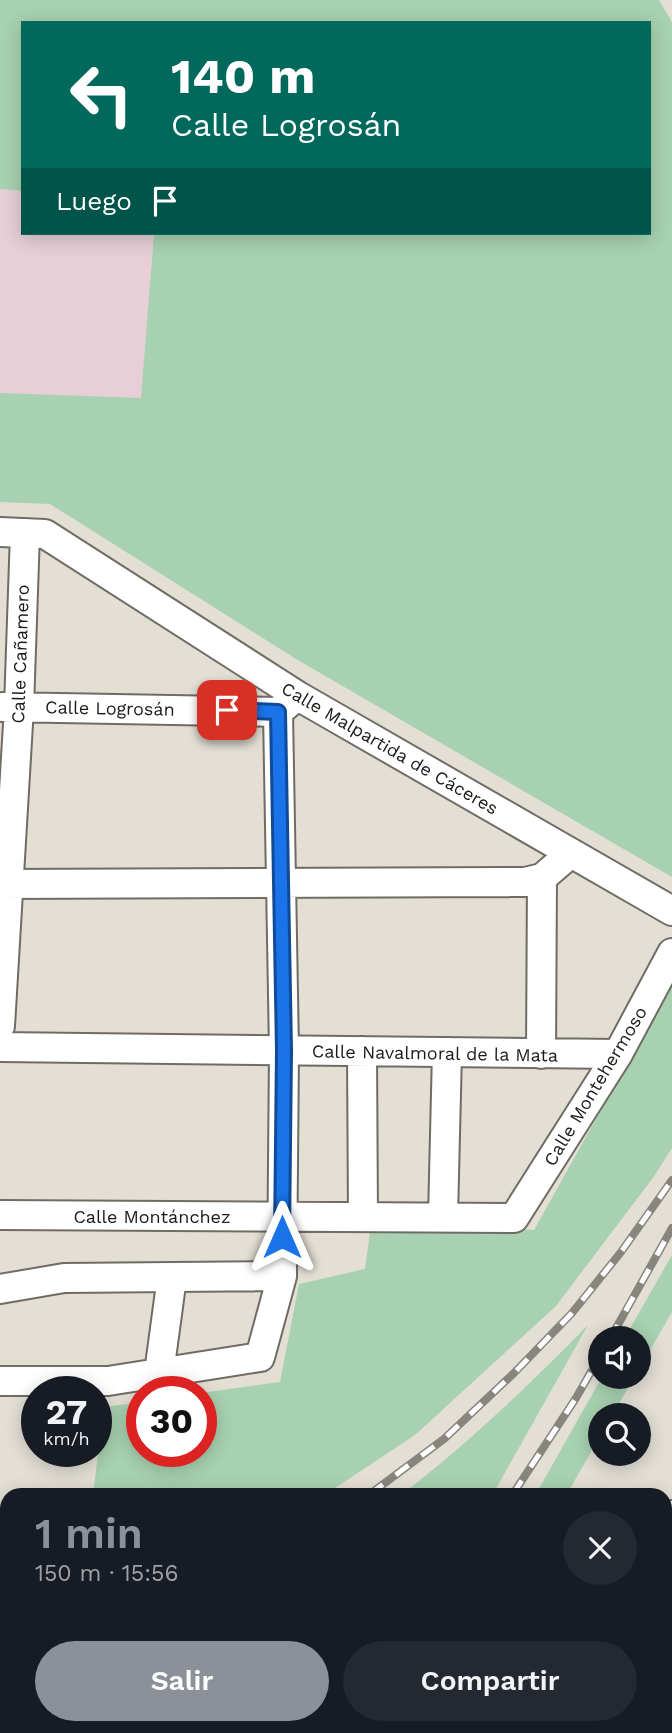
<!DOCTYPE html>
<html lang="es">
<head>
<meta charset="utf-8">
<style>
  body { margin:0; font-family:"Work Sans",sans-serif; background:#242831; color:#f1f3f6; height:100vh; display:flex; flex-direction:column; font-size:26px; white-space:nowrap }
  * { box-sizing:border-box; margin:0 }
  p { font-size:23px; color:#9ea1a6 }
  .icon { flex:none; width:38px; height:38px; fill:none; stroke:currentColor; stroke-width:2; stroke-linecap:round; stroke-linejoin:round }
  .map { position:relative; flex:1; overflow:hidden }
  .details { position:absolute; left:0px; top:1488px; width:672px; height:247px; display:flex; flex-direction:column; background:#171b24; border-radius:21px 21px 0 0; box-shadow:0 4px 18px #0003 }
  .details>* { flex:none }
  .guide { position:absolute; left:21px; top:21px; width:630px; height:214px; border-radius:0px; box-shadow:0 4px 18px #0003; background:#00695c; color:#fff; overflow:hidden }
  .tools { position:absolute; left:588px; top:1326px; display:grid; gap:14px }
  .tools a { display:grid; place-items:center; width:63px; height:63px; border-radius:50%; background:#171b24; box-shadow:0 4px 18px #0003; font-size:35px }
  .speed { position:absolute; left:21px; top:1376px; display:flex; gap:14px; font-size:35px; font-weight:700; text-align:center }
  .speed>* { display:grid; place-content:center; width:91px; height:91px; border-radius:50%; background:#171b24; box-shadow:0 4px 18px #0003; line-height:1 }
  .speed small { font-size:18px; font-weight:400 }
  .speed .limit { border:10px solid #d22; background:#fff; color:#111 }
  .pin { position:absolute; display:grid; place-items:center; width:60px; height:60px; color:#fff; margin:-30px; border-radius:14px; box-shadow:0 4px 10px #0006 }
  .me { position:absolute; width:77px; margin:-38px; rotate:0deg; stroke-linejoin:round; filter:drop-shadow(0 0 5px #0008) }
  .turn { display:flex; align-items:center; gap:24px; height:147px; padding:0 35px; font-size:32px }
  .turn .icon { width:91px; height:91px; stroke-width:2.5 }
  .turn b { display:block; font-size:49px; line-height:60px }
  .then { display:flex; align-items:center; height:66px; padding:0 35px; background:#0003; gap:14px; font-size:26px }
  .round { display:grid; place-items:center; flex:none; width:74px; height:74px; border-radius:37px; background:#242831 }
  .overview { display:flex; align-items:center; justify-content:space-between; height:119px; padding:0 35px }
  h1 { font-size:42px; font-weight:600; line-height:52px; color:#8c9099 }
  .cta { display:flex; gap:14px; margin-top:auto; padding:14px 35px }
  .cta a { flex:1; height:80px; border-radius:42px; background:#8c9099; color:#fff; font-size:28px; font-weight:600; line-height:80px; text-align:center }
  .cta a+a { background:#242831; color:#f1f3f6 }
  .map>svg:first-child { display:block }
  .industrial { fill:#e7ced7 }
  .green { fill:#a7d1b0 }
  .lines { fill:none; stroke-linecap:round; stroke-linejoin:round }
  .minor-casing { stroke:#706c63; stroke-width:32 }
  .minor { stroke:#fff; stroke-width:28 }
  .rail-casing { stroke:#88857e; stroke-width:8 }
  .rail { stroke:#fff; stroke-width:5; stroke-dasharray:16; stroke-linecap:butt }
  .route-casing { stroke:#114b97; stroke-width:18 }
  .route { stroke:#1a73e8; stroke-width:12 }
  .labels { text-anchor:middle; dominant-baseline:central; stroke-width:6; stroke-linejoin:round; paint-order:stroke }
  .street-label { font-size:18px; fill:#1b1a16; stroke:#fff }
</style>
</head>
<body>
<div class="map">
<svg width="672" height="1733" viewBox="0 0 672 1733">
  <rect width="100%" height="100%" fill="#e3dfd5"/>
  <path class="industrial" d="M0,189L23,191V233H154L141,399L0,393Z"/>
  <path class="green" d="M0,0H659L672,22V877L296,659L50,504L0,502V393L141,398L154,233H649V23H23V191L0,189Z
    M672,983V1148L655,1175L556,1306L415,1435L326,1494H93L104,1407L142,1402V1451H201V1393L280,1382L299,1284L365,1269L372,1217L534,1230Z
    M672,1255V1312L639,1369V1339H624Z
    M588,1325L493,1494H402C469,1443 529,1385 588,1325Z
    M602,1377H634L612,1416H600V1436L567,1494H536Z"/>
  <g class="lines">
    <g class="minor-casing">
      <path id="minor" d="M0,532L45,534L298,696L672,911
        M3,707L278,712L291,701
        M0,884L525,882L542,878L571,853
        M0,1026L19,707L25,533
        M0,1047L618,1054
        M362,1051L363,1217
        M541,1054L542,878
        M0,1215L514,1218L618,1054L672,953
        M443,1217L447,1052
        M0,1289L64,1278L282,1276L284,1051L278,712
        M159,1373L172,1277
        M0,1381H108L260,1357L282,1276
        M665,1527L672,1515
        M665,1621L672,1623
        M587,1733L589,1727"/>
    </g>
    <use href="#minor" class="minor"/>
    <g class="rail-casing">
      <path id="rail" d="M610,1339L672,1228
        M370,1494L444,1439L514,1373L572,1313L621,1252L672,1180
        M513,1494L576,1398L600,1356
        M0,1674L7,1671
        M402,1733L405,1727"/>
    </g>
    <use href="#rail" class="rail"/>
  </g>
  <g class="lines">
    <g class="route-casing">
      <path id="route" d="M227,710L278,712L284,1051L282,1237"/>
    </g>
    <use href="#route" class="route"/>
  </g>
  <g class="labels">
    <g class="street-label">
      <text transform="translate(20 654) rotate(-88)">Calle Cañamero</text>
      <text transform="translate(110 708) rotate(1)">Calle Logrosán</text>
      <text transform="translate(390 748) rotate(30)">Calle Malpartida de Cáceres</text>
      <text transform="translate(435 1053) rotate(1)">Calle Navalmoral de la Mata</text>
      <text transform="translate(595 1086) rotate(-59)">Calle Montehermoso</text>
      <text x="152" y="1216">Calle Montánchez</text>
    </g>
  </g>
</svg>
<div class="tools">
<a><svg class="icon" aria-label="sound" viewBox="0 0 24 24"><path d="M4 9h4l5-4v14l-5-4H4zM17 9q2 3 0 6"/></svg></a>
<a><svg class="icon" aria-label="search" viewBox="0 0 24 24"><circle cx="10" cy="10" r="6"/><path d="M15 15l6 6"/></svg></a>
</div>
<div class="speed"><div>27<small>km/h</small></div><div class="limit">30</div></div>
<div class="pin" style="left:227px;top:710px;background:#d93025"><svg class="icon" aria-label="arrive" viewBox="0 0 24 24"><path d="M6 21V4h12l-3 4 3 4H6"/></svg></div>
<svg class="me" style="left:282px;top:1237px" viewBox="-20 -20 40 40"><path d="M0-17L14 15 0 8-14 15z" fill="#1a73e8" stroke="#fff" stroke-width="4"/></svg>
<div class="guide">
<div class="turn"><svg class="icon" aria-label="left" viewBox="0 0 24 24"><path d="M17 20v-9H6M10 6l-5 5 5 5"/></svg><div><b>140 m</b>Calle Logrosán</div></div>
<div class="then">Luego<svg class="icon" aria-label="arrive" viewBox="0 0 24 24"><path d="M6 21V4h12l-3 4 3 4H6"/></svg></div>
</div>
<section class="details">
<div class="overview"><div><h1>1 min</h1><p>150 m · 15:56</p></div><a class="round"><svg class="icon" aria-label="close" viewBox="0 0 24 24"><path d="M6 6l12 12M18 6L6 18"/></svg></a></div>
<div class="cta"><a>Salir</a><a>Compartir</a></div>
</section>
</div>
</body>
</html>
